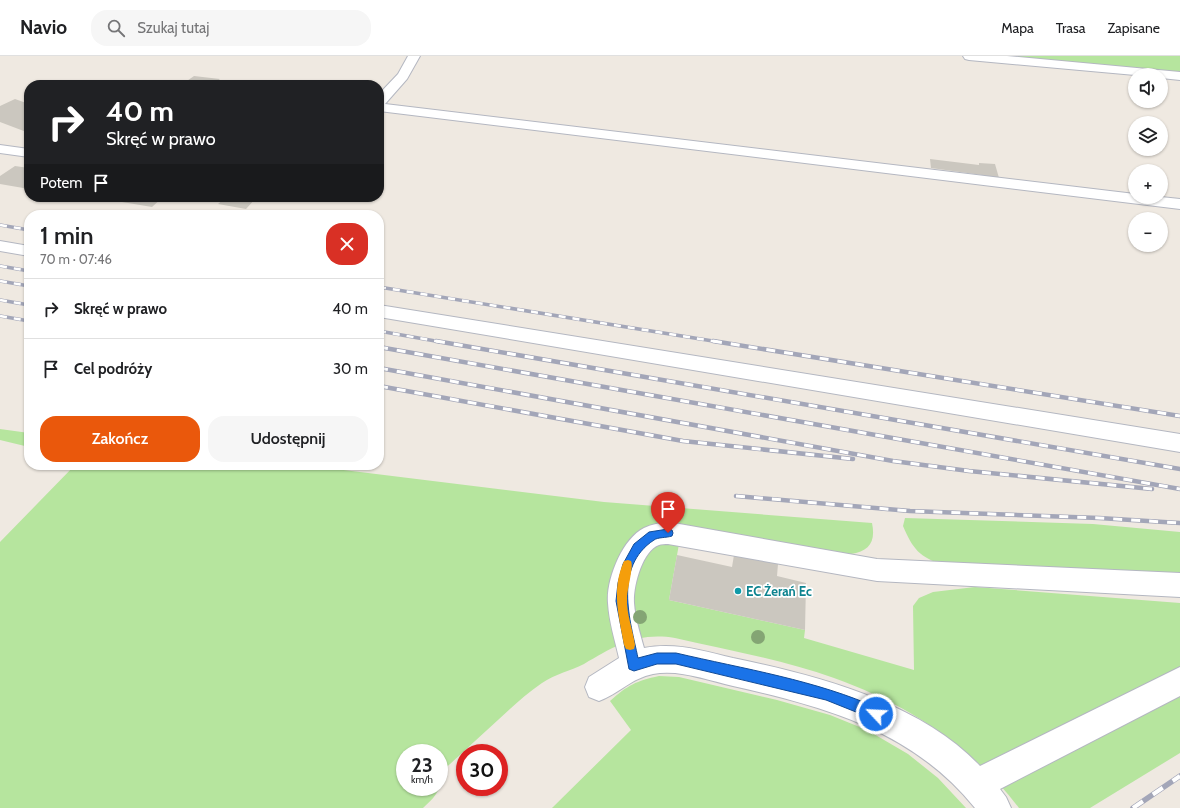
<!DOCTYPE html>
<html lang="pl">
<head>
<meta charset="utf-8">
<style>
  body { margin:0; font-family:Cabin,sans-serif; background:#f6f6f6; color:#202124; height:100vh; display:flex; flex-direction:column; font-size:15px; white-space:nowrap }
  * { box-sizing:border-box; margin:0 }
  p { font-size:13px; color:#757577 }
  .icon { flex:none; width:22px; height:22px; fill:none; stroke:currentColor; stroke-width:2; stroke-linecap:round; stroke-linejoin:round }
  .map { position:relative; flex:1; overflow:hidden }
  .drawer { position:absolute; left:24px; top:154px; width:360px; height:260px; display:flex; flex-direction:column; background:#fff; border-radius:16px; box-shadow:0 1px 3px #0004 }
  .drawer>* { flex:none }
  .banner { position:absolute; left:24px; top:24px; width:360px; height:122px; border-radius:16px; box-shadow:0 1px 3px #0004; background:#202124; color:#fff; overflow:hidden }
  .buttons { position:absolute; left:1128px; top:12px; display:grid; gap:8px }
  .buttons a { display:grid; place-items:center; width:40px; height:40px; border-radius:50%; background:#fff; box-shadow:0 1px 3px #0004; font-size:20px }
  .speed { position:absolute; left:396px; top:688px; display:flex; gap:8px; font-size:20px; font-weight:700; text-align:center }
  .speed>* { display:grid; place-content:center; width:52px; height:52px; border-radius:50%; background:#fff; box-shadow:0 1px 3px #0004; line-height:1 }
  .speed small { font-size:10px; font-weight:400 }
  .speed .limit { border:6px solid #d22; background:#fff; color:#111 }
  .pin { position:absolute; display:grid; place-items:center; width:34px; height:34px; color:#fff; margin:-41px -17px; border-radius:50% 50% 50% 0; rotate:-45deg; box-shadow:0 0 4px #0007 }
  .pin .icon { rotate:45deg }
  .me { position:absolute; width:44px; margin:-22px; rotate:295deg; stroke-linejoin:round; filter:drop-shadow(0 0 3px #0008) }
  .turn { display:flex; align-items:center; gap:14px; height:84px; padding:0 16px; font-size:18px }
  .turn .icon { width:52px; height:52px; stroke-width:2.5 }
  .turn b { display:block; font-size:28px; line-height:34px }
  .then { display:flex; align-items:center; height:38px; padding:0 16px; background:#0003; gap:8px; font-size:15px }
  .round { display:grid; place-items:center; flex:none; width:42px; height:42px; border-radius:16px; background:#f6f6f6 }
  .headline { display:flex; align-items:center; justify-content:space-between; height:68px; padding:0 16px }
  h1 { font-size:24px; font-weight:600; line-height:30px }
  .action { display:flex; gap:8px; margin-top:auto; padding:8px 16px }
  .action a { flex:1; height:46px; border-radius:16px; background:#ea580c; color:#fff; font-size:16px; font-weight:600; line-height:46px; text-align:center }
  .action a+a { background:#f6f6f6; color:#202124 }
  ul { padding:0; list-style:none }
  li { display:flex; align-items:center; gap:12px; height:60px; padding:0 16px; border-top:1px solid #e0e0e0 }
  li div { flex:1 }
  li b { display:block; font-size:15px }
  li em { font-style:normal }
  header { display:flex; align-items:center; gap:24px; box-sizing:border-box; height:56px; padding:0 20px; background:#fff; border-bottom:1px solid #e0e0e0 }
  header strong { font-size:19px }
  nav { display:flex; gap:22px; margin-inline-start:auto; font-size:14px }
  .search { width:280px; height:36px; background:#f6f6f6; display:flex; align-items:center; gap:10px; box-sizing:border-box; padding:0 14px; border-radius:16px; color:#757577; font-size:15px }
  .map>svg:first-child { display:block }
  .green { fill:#b6e59e; fill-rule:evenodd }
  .building { fill:#cbc7bf }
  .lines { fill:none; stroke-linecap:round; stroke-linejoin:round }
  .minor-casing { stroke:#b4b7c1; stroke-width:2 }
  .minor { fill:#fff; fill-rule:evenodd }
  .rail-far2-casing { stroke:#a3a6b8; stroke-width:3.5 }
  .rail-far1-casing { stroke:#a3a6b8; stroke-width:4.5 }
  .rail-casing { stroke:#a3a6b8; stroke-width:5.5 }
  .rail-far2 { stroke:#fff; stroke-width:2.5; stroke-dasharray:7; stroke-linecap:butt }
  .rail-far1 { stroke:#fff; stroke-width:3; stroke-dasharray:9; stroke-linecap:butt }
  .rail { stroke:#fff; stroke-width:4; stroke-dasharray:12; stroke-linecap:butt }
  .tree { fill:#84a574 }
  .route { fill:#1a73e8; stroke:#114b97 }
  .slow { fill:#f59e0b }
  .culture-dot { fill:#0f9aa8; stroke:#fff; stroke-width:1.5 }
  .labels { text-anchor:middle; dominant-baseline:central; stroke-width:3.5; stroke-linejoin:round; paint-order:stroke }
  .culture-label { font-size:13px; font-weight:bold; fill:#0d838f; stroke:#fff; text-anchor:start }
</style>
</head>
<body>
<header>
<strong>Navio</strong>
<div class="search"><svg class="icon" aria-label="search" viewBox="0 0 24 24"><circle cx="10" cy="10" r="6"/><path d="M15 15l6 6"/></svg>Szukaj tutaj</div>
<nav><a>Mapa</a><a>Trasa</a><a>Zapisane</a></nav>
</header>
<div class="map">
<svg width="1180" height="752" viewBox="0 0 1180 752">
  <rect width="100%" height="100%" fill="#efe9e1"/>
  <path class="green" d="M994,0H1180V17Z
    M0,373L29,377V391L0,384Z
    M75,409H303L604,446L872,467C876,486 869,495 851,498L679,488L669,544L805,574L804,582L914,614L913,550L919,542L933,536L975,531L1180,547V697L1090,752H1019C972,690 907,648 834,622C783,604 728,594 675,582C637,576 615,590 584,608C570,615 555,618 542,627C526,638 512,651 498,664C478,682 459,700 439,718C441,736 436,740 423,752H0V486ZM405,697H439V731H405Z
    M905,462L1093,468L1180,476V522L944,509C919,501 913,493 903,470Z
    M659,620L679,621L777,644L830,659L867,674L908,698L938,722L966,752H552L631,674L610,645C628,629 636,625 659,620Z"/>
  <path class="building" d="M194,20L220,23L212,29L184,27Z
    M15,43L29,48V77L0,66V50Z
    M930,103L979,109V107L995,108L999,122L982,120V119L931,112Z
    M15,110L29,112V133L0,128V120Z
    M92,141H163L152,151Z
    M226,141H257L246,153L218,148Z
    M677,499L732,511L734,499L778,508L777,520L806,527L805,574L669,544Z"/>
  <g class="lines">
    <g class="minor-casing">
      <path id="minor" d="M408,0H420L407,23L385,48L1135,138V141H1161L1180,143V153L379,55V38L398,18Z
        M963,0H1007L1180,16V24L1161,22V19H1135L969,4L965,3Z
        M0,89L29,93V101L0,97Z
        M0,185L29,190V200L0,195Z
        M379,249L1180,378V396L379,261Z
        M668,466L877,503L1180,517V541L877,525L668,488C665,488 661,488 659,489C642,495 633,531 634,547C635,562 640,577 644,592C676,586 703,595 733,602C816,619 920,646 980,710L1180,611V640L1000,733L1006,741L1011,752H975C913,675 826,651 733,630C707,624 679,613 653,618C632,622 618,638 599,645L589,641L585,631L589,621L619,602C615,584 609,566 608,547C606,524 622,483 644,472C652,468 660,467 668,466Z"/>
    </g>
    <use href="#minor" class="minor"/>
    <g class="rail-far2-casing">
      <path id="rail-far2" d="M0,169L29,174
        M0,210L29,215
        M0,225L29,230
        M379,231L719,286
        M0,244L29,249
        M0,260L29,265
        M379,275L441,286"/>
    </g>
    <g class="rail-far1-casing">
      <path id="rail-far1" d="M436,285L1180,413
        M713,285L1180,360
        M379,291L1180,433
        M379,312L893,405L969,415L1152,433
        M379,330L683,385L853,403
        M736,440L910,455L1099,462L1180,467"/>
    </g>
    <g class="rail-casing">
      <path id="rail" d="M1133,752L1180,720"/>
    </g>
    <use href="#rail-far2" class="rail-far2"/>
    <use href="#rail-far1" class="rail-far1"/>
    <use href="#rail" class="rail"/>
  </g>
  <g class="tree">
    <circle cx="640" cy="561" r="7"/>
    <circle cx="758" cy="581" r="7"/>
  </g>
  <path class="route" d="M668,473L672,474L673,477L672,480C666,482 658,481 654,484C613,511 630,564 638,602L657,597H676C744,613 816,624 880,653L882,658L880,662L876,664L826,644L676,608H657L634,615L629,613L616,545L618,527L623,508L634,488L649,476Z"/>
  <path class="slow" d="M628,504L631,505C634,510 627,534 627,542C626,557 633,574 635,589L634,593L630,594L626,593L624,589C619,560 611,534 624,505Z"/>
  <circle class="culture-dot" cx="738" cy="535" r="4"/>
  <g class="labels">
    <g class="culture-label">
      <text x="746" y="535">EC Żerań Ec</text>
    </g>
  </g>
</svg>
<div class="buttons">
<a><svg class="icon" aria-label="sound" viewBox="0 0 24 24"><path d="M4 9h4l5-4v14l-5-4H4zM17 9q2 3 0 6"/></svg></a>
<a><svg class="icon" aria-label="layers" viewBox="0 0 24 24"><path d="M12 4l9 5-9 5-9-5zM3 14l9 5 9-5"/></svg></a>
<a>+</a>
<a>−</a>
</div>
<div class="speed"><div>23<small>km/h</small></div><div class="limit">30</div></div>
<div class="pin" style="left:668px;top:477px;background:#d93025"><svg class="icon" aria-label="arrive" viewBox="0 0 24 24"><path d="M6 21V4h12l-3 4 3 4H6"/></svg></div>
<svg class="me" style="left:876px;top:658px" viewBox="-20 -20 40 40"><circle r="17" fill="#1a73e8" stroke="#fff" stroke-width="3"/><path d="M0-11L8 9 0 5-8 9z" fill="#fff"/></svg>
<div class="banner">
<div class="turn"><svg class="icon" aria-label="right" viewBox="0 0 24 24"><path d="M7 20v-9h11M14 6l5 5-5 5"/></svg><div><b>40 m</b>Skręć w prawo</div></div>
<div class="then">Potem<svg class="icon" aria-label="arrive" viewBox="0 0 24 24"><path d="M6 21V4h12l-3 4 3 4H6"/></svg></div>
</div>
<section class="drawer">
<div class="headline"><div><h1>1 min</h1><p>70 m · 07:46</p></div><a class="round" style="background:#d93025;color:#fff"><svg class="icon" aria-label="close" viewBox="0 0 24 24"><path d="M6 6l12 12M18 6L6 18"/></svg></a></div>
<ul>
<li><svg class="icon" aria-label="right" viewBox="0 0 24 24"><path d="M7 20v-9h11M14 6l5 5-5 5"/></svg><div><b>Skręć w prawo</b></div><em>40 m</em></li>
<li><svg class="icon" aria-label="arrive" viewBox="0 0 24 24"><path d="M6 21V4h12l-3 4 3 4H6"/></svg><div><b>Cel podróży</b></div><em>30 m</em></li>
</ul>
<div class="action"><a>Zakończ</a><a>Udostępnij</a></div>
</section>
</div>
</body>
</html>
